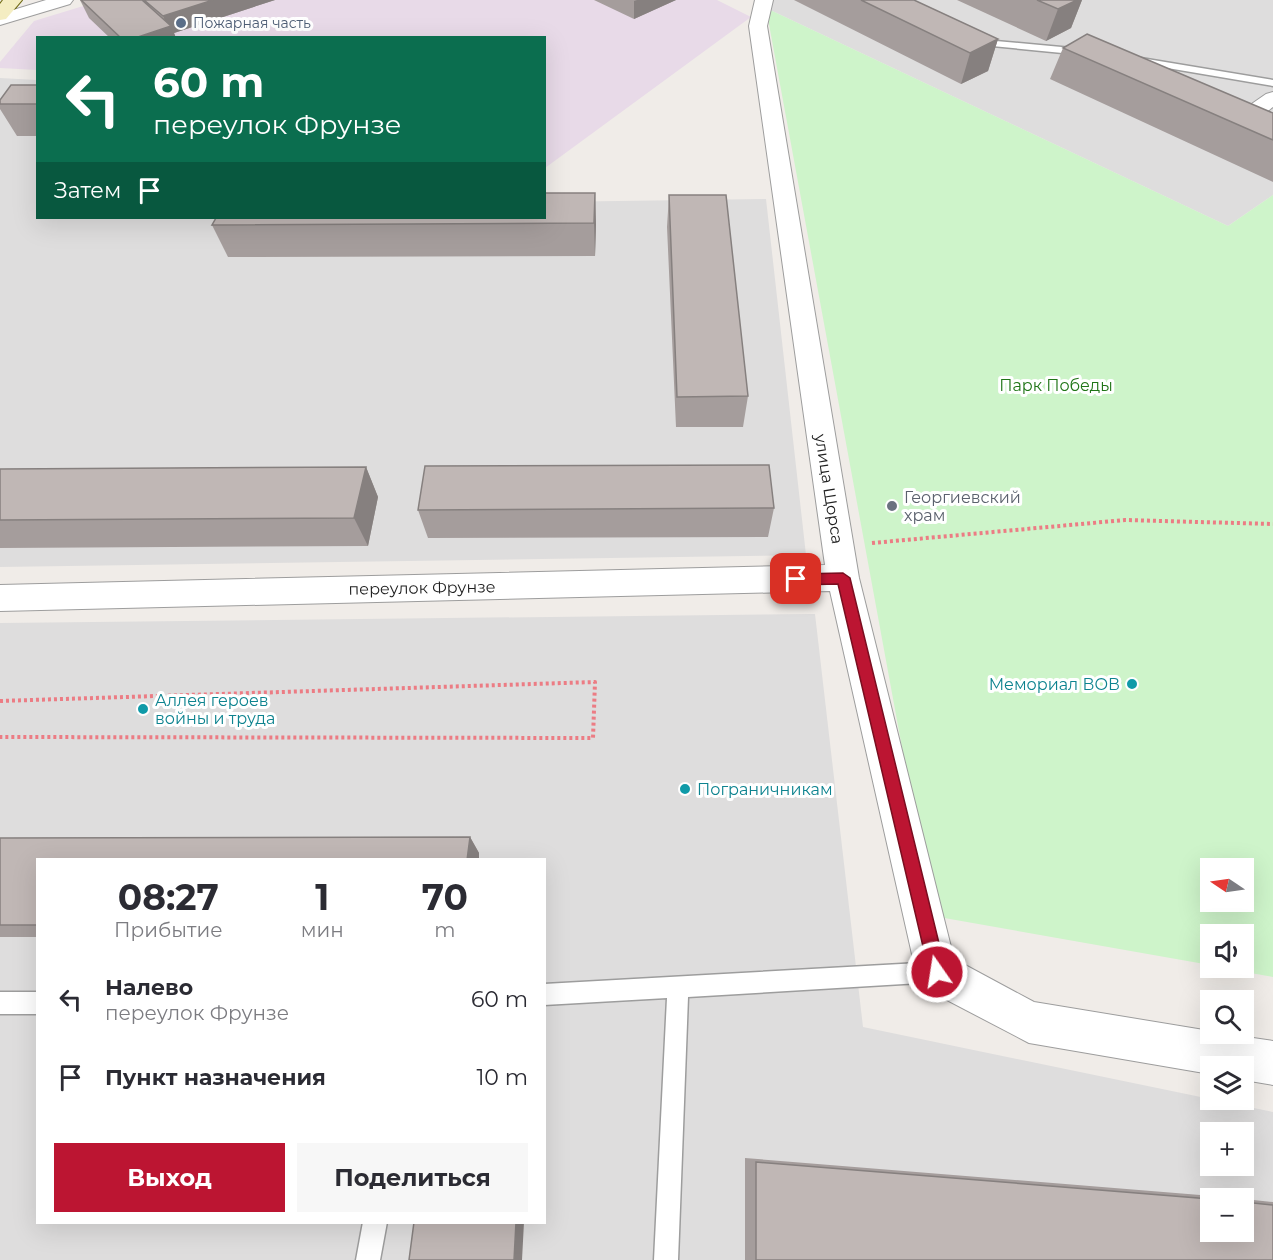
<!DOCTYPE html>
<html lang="ru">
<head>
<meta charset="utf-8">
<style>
  body { margin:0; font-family:Montserrat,sans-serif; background:#f7f7f7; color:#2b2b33; height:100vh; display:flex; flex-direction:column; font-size:22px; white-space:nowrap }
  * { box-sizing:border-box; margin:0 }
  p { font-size:20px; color:#7c7c81 }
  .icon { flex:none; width:33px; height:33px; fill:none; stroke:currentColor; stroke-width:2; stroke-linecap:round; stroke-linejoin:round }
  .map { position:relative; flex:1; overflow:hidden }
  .sheet { position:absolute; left:36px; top:858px; width:510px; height:366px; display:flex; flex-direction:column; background:#fff; border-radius:0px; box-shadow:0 6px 24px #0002 }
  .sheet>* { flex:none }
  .top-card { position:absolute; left:36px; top:36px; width:510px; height:183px; border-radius:0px; box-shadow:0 6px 24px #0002; background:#0b6e4f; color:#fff; overflow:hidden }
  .needle { width:39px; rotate:283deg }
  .fabs { position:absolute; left:1200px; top:858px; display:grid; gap:12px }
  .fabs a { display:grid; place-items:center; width:54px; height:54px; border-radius:0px; background:#fff; box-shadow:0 6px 24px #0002; font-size:30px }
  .pin { position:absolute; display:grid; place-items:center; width:51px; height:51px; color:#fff; margin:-26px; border-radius:12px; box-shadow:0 3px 9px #0006 }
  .me { position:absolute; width:66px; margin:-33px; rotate:347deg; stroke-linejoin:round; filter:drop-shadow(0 0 4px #0008) }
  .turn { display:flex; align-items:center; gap:21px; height:126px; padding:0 18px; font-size:27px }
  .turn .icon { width:78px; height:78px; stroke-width:2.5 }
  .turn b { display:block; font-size:42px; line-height:51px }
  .then { display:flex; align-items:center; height:57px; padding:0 18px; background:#0003; gap:12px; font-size:22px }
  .eta { display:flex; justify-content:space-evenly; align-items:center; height:102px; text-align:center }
  .eta b { font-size:36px; font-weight:700; line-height:42px }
  .primary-button { display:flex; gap:12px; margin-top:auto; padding:12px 18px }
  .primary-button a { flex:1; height:69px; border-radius:0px; background:#bc1532; color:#fff; font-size:24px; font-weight:700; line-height:69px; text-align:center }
  .primary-button a+a { background:#f7f7f7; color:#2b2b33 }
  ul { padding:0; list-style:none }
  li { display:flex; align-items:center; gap:18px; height:78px; padding:0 18px }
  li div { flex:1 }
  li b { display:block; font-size:22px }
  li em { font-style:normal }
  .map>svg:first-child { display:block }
  .residential { fill:#dedddd; fill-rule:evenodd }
  .industrial { fill:#e8dae8 }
  .park { fill:#cef4ca; fill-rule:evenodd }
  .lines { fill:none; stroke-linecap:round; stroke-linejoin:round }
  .service-casing { stroke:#9d9d9d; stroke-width:3 }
  .minor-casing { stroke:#9d9d9d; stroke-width:2 }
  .tertiary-casing { stroke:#9d9d9d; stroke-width:2 }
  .secondary-casing { stroke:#6e6810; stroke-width:2 }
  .path { stroke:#ec7c84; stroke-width:4; stroke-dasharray:3 3; stroke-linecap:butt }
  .service { fill:#fff; fill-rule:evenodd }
  .minor { fill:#fff; fill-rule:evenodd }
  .tertiary { fill:#fff; fill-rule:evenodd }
  .secondary { fill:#f4edc2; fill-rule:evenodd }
  .wall { fill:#a59d9c }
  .shaded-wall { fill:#86807f }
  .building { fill:#c0b7b5; stroke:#86807f; stroke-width:1.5 }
  .route { fill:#bc1532; stroke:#7a0e20; stroke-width:1.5 }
  .service-dot { fill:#5c6f8a; stroke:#fff; stroke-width:2 }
  .worship-dot { fill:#6b7280; stroke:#fff; stroke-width:2 }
  .culture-dot { fill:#0f9aa8; stroke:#fff; stroke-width:2 }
  .labels { text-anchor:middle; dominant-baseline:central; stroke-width:6; stroke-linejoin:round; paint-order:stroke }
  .far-service-label { font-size:14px; fill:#4e5e75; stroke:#fff; text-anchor:start }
  .park-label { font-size:16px; fill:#207517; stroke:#fff }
  .street-label { font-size:16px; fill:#202020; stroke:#fff }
  .worship-label { font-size:16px; fill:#5b616d; stroke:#fff; text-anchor:start }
  .culture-label { font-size:16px; fill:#0d838f; stroke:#fff; text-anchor:start }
</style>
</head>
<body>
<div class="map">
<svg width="1273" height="1260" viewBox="0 0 1273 1260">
  <rect width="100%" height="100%" fill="#f0ece8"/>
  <path class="residential" d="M768,0H1273V195L1228,226L766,8Z
    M0,78L37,80L38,218H544L545,202L766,199L806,555L0,567Z
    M815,614L863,1027L1273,1112V1260H0V623ZM38,860H544V1222H38ZM1210,1132H1244V1166H1210ZM1210,1198H1244V1232H1210Z"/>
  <path class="industrial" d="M103,0H717L751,17L545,168L544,38H38L37,70L0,68V62L34,21Z"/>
  <path class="park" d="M766,8L1228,226L1273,195V977L1222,968H1244V934H1210V965L933,916ZM1210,868H1244V902H1210Z"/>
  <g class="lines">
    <g class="service-casing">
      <path id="service" d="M974,39L1083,49L1088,52L1083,55L971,44L969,42Z
        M1135,57L1273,80V86L1132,62V58Z
        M937,962L944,965L947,972L944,979L937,982L688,997L678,1260H654L667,998L544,1005V984Z
        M0,992H38V1014H0Z
        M363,1222H387L380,1260H356Z"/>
    </g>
    <g class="minor-casing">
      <path id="minor" d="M755,0H773L767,26L859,578L954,959L1034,1002L1210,1031V1034H1226L1273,1041V1085L1244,1080V1066H1210V1074L1029,1043L922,987L916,972L830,591L0,611V585L825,565L749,26Z
        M1273,92V107C1262,115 1254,124 1240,120L1237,116L1240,112L1266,94Z"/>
    </g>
    <g class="tertiary-casing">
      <path id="tertiary" d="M46,0H73L70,4L0,25V14Z"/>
    </g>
    <g class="secondary-casing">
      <path id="secondary" d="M3,0H22L6,19L0,20V4Z"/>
    </g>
    <path class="path" d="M872,543L1125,520L1273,524
      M0,701L595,682L593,738L0,737"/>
    <use href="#service" class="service"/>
    <use href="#minor" class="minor"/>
    <use href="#tertiary" class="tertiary"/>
    <use href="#secondary" class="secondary"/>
  </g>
  <path class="wall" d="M80,0H275L174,33L176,38H110L89,18Z
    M594,0H676L634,19Z
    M794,0H914L998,39L988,71L961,84Z
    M957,0H1082L1071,28L1046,41Z
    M1063,48L1273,113V182L1050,79Z
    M38,85V136H17L0,109V100Z
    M595,193L596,225L595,256L228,257L212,225Z
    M669,195L748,396L743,427H676L667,227Z
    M366,467L378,497L368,546L0,548V469Z
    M774,508L768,537L428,538L418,510Z
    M470,837L479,853L38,860V937H0V838Z
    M745,1158L1237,1198H1210V1232H1244V1199L1273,1202V1260H745Z"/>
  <path class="shaded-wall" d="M213,0H275L174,33L176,38H135L168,27L163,16Z
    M637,0H676L634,19V1Z
    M1077,0H1082L1071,28L1046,41L1058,9Z
    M998,39L988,71L961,84L970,53Z
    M595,193L596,225L595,256L594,223Z
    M366,467L378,497L368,546L354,518Z
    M470,837L479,853V860H467Z
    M516,1222H524L522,1260H514Z"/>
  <path class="building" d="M81,0H142L171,26L135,38H121Z
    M144,0H213L163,16Z
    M861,0H914L998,39L970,53Z
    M1037,0H1077L1058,9Z
    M1087,34L1273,113V140L1063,48Z
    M11,85H38V104H0V100Z
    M544,193H595L594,223L212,225L216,218H544Z
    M669,195H726L748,396L677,397Z
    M769,465L774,508L418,510L425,466Z
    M366,467L354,518L0,520V469Z
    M470,837L467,860H38V925H0V838Z
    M756,1162L1210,1199V1232H1244V1202L1273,1205V1260H756Z
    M414,1222H516L514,1260H409Z"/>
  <path class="route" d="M843,573L850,578L946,972L943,978L937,980L931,978L929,972L838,584L796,585L790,579L796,574Z"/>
  <circle class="service-dot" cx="181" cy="23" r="6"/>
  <circle class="worship-dot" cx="892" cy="506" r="6"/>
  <g class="culture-dot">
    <circle cx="1132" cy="684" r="6"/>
    <circle cx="143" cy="709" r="6"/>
    <circle cx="685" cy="789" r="6"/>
  </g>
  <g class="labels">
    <g class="far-service-label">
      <text x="193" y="23">Пожарная часть</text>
    </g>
    <g class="park-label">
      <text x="1056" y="385">Парк Победы</text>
    </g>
    <g class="street-label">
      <text transform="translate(829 489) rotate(81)">улица Щорса</text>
      <text transform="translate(422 588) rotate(-1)">переулок Фрунзе</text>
    </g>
    <g class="worship-label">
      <text x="904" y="497">Георгиевский<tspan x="904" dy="18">храм</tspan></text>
    </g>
    <g class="culture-label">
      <text x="1120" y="684" text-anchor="end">Мемориал ВОВ</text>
      <text x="155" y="700">Аллея героев<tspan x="155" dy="18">войны и труда</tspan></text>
      <text x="697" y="789">Пограничникам</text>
    </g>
  </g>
</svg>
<div class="fabs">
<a><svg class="needle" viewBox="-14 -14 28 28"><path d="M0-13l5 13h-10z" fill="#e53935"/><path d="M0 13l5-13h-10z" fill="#7c7c81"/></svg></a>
<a><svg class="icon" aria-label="sound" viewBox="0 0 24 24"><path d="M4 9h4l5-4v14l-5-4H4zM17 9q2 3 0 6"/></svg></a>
<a><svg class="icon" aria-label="search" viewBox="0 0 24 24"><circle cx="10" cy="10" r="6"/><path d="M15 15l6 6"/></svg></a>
<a><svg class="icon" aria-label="layers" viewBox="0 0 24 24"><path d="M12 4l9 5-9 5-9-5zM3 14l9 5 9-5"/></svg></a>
<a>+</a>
<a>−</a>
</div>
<div class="pin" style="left:796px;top:579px;background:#d93025"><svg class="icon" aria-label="arrive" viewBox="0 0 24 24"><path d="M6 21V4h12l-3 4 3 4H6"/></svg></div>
<svg class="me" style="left:937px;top:972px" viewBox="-20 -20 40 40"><circle r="17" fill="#bc1532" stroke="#fff" stroke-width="3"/><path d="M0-11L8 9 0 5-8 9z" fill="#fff"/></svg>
<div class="top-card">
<div class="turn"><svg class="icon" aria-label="left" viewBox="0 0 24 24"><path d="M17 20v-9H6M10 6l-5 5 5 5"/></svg><div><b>60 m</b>переулок Фрунзе</div></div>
<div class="then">Затем<svg class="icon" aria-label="arrive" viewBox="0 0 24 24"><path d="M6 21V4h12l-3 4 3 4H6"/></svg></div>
</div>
<section class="sheet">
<div class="eta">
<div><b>08:27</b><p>Прибытие</p></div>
<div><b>1</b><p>мин</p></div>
<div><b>70</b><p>m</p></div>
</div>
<ul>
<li><svg class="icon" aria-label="left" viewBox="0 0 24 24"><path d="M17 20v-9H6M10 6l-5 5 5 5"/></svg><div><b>Налево</b><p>переулок Фрунзе</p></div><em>60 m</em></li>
<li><svg class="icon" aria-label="arrive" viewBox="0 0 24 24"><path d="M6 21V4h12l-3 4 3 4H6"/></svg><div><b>Пункт назначения</b></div><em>10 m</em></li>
</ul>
<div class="primary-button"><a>Выход</a><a>Поделиться</a></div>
</section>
</div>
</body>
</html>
